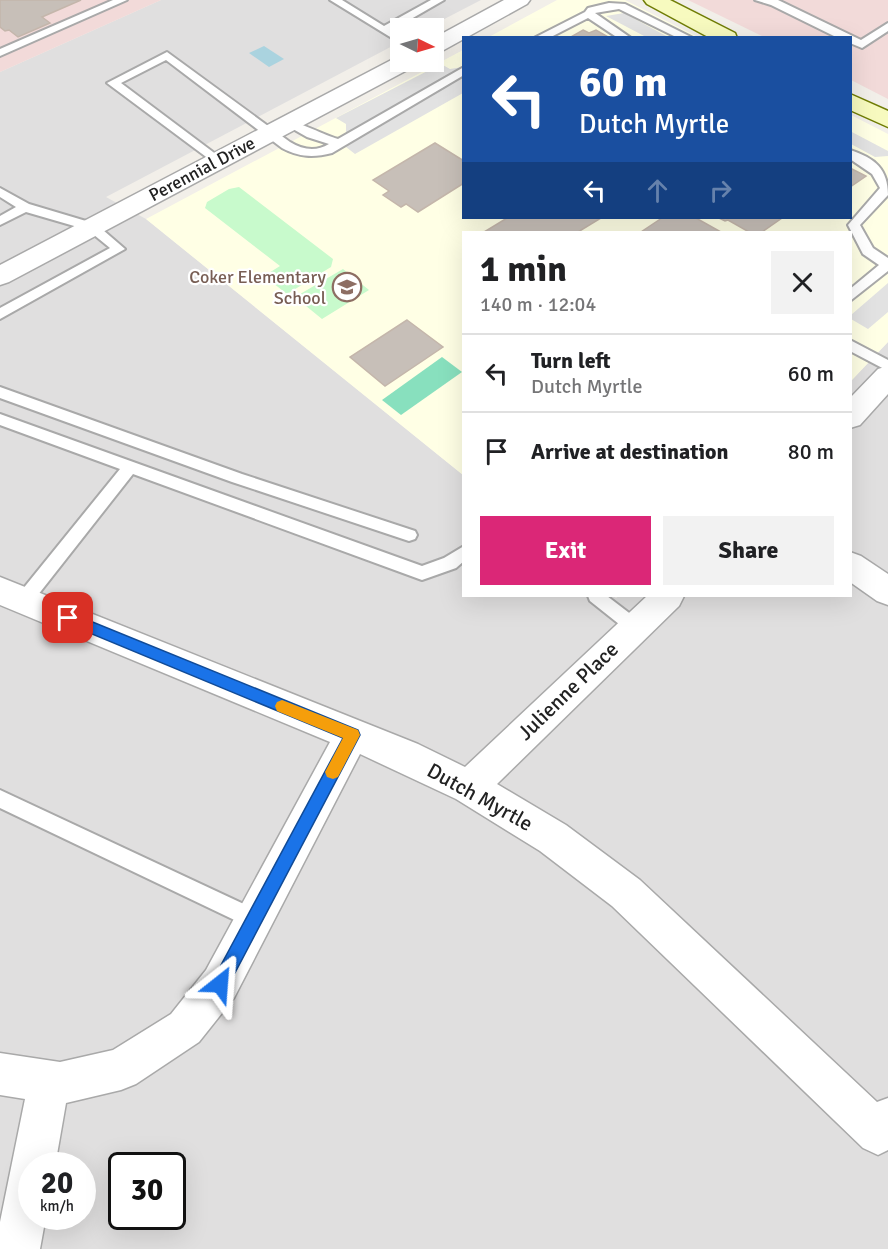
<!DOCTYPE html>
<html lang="en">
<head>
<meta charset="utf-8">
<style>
  body { margin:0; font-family:Signika,sans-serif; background:#f2f2f2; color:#202124; height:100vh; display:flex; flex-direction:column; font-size:22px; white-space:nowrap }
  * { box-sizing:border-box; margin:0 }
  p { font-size:20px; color:#757577 }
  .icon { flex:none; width:33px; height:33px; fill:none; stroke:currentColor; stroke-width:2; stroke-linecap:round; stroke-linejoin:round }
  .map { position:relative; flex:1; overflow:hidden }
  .side { position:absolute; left:462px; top:231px; width:390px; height:366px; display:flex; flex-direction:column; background:#fff; border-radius:0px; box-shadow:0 6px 24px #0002 }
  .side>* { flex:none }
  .banner { position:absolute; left:462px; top:36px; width:390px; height:183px; border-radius:0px; box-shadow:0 6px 24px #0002; background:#1a4fa0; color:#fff; overflow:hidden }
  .needle { width:39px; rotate:95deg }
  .controls { position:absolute; left:390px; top:18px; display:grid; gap:12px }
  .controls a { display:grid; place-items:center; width:54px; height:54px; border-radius:0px; background:#fff; box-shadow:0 6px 24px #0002; font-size:30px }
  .speed { position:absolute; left:18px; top:1152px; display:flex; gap:12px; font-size:30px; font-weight:700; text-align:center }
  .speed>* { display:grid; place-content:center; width:78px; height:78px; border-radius:50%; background:#fff; box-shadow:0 6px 24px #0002; line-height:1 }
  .speed small { font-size:15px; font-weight:400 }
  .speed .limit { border:3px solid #111; border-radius:9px; background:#fff; color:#111 }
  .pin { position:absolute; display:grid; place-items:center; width:51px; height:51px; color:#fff; margin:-26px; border-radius:12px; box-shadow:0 3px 9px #0006 }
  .me { position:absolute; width:66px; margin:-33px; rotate:28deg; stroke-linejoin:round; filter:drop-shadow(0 0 4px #0008) }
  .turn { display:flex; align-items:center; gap:21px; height:126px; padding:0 18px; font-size:27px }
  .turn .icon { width:78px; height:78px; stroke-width:2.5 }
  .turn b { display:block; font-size:42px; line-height:51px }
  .lanes { display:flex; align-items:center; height:57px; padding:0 18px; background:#0003; justify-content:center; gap:30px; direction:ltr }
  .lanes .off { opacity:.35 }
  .round { display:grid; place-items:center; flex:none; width:63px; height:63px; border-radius:0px; background:#f2f2f2 }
  .headline { display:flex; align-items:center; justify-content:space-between; height:102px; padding:0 18px }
  h1 { font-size:36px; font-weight:700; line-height:45px }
  .cta { display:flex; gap:12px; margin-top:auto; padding:12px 18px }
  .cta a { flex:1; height:69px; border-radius:0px; background:#db2777; color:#fff; font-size:24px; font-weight:700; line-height:69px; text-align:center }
  .cta a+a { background:#f2f2f2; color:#202124 }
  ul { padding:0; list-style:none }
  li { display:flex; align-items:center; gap:18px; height:78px; padding:0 18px; border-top:2px solid #e0e0e0 }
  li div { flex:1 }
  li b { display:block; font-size:22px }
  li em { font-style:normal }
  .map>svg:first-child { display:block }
  .residential { fill:#e0dfdf; fill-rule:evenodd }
  .commercial { fill:#f2dad9 }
  .education { fill:#ffffe5 }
  .park { fill:#c8facc }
  .pitch { fill:#88e0be }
  .parking { fill:#e2e2e2 }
  .water { fill:#aad3df }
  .building { fill:#c7bfb8; stroke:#c4b6ab; stroke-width:1.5 }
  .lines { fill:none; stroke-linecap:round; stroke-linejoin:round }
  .lane-casing { stroke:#a9a9a9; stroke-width:4 }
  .street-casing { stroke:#a9a9a9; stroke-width:3 }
  .secondary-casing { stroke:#707d05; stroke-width:3 }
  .lane { fill:#fff; fill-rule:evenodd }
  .street { fill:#fff; fill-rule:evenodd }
  .secondary { fill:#f7fabf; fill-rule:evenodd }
  .route { fill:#1a73e8; stroke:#114b97; stroke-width:1.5 }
  .slow { fill:#f59e0b }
  .labels { text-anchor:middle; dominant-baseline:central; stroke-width:4.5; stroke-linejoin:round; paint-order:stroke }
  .far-street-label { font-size:18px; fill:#222; stroke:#fff }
  .far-education-label { font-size:18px; fill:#785e54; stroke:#fff; text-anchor:end }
  .street-label { font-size:21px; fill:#222; stroke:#fff }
</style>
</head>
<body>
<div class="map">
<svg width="888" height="1249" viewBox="0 0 888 1249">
  <rect width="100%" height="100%" fill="#f2efe9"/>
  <path class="residential" d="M161,0H481L427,28H400V42L106,197L146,219L463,475L464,596H613L616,598L619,596H850L851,381L888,342V1249H0V72ZM32,1166H82V1216H32ZM122,1166H172V1216H122Z"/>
  <path class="commercial" d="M0,0H161L0,72Z
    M688,0H888V99L851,80L850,38L764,37Z"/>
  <path class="education" d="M557,0H625L698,37L487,38Z
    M463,50L464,218H850L851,115L888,134V342L851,381L850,232H464L463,475L146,219Z"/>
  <path class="park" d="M239,187L333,259L331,267L287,294L264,276L280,266L205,208L207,202L229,189Z
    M343,269L369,290L322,319L295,297Z"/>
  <path class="pitch" d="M442,357L462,372L401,415L382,400Z"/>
  <path class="parking" d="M624,13L668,37H646L606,16Z
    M441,64L450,69L463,67V93L355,154L346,147V124L336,118Z
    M850,131L888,151V156L875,157L851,144Z
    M888,283V312L868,329L851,319V315Z"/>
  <path class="water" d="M264,46L284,59L269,67L249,53Z"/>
  <path class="building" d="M0,0H81L42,17L50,23L18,37L9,30L5,31L0,27Z
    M583,30L589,33L596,30L610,38H569Z
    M435,143L464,161V183L418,212L406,204L401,207L383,195L389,191L373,180Z
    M850,168L866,176L850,187Z
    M507,218H601L578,232H484Z
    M662,218H696L721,232H641Z
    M719,218H782L762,232H749L728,220L725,221Z
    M407,320L443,347L385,386L350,357Z"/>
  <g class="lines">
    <g class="lane-casing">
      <path id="lane" d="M113,0H127L0,56V49Z
        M330,0H342L384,26L431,0H444L392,30L400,36V43Z
        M755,0H778L861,40L888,23V31L862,48L850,43V38H838L771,5Z
        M609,3L625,4L693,38H678L619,9L595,13L631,38H618L588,18L549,38H534L585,12L588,8Z
        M167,52L290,142C303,150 316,152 329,144L307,137L286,125V121C293,119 326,136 338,139L464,67V75L332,153C313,158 299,157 282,148L166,60L121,83L221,158L223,161L217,165L107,83Z
        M850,150C875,158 888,169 888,195L860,225L873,248L888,258V271L850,301V289L879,265L863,254L848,225L880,188L872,174L850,159Z
        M0,188L29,204L96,224L125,249L0,319V308L110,248L88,230L26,212L0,225V216L16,207L0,197Z
        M850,340L888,360V371L850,351Z
        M0,387L242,474L415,531L417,535L415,539L409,541L232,482L0,398Z
        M0,414L422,566L444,558L464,546V561L456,568L422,580L133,474L30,605L24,607L18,605L16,600L18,595L120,469L0,425Z
        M588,596H607L641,622L643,627L641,632L635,634L629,632L590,601Z
        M0,790L261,912L264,919L261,926L254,929L247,926L0,808Z"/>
    </g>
    <g class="street-casing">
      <path id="street" d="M504,0H530L527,4L442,51L434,52V38Z
        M397,57H400V62H416L413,67L9,282L0,285V265Z
        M888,366V394L860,425L850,428V398L878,369Z
        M850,552L861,556L888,574V605L877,601L850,582Z
        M0,577L418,744L465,767L647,596H684L679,606L497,784L566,825L640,880L877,1102L888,1098V1150L878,1155L863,1148L612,906L540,851L456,799L360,754L234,998L199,1042L136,1084L121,1090L66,1103L55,1166H32V1216H46L40,1249H0V1222L25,1099L0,1095V1053L60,1062L113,1050L171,1014L206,970L330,742L0,605Z"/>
    </g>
    <g class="secondary-casing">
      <path id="secondary" d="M644,0H670L735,33L737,38H710L647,4Z
        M850,94L888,111V127L850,110Z"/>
    </g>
    <use href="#lane" class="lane"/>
    <use href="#street" class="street"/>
    <use href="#secondary" class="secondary"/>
  </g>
  <path class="route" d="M68,612L358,730L360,735L226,990L220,992L214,990L211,984L214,978L343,738L63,622L61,618L63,614Z"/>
  <path class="slow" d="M282,700L358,730L360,735L338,777L333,779L327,777L325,772L343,738L277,711L275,706L277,702Z"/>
  <defs>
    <g id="school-ring" transform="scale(1.5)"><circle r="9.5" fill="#fff" stroke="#8d6e63" stroke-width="1.5"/><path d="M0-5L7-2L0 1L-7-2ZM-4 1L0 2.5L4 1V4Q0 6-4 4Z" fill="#8d6e63"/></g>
  </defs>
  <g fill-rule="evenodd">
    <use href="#school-ring" x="347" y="287"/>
  </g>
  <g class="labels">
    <g class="far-street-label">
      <text transform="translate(202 169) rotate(-28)">Perennial Drive</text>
    </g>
    <g class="far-education-label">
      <text x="326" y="277">Coker Elementary<tspan x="326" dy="21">School</tspan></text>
    </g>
    <g class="street-label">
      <text transform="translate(568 691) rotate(-44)">Julienne Place</text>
      <text transform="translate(480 797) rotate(29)">Dutch Myrtle</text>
    </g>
  </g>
</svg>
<div class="controls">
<a><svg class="needle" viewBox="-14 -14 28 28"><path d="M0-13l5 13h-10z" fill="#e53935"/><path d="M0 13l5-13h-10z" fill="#757577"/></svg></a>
</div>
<div class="speed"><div>20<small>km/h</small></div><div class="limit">30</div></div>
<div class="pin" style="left:68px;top:618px;background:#d93025"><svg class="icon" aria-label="arrive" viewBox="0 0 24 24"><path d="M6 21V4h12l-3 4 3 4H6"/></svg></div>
<svg class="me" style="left:220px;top:984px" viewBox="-20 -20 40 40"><path d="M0-17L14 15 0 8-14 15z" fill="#1a73e8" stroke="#fff" stroke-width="4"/></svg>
<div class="banner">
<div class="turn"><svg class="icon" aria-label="left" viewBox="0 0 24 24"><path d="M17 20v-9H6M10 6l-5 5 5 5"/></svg><div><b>60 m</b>Dutch Myrtle</div></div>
<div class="lanes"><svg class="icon" aria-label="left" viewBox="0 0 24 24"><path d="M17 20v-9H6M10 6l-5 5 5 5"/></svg><svg class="icon off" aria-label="ahead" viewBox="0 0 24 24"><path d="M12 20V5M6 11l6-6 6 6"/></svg><svg class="icon off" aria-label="right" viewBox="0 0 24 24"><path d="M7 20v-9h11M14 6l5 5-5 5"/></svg></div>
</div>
<section class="side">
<div class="headline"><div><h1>1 min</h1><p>140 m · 12:04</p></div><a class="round"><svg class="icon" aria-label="close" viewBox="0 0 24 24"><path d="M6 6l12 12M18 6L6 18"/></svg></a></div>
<ul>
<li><svg class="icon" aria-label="left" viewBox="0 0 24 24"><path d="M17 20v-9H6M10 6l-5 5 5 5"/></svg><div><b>Turn left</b><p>Dutch Myrtle</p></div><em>60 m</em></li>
<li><svg class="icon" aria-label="arrive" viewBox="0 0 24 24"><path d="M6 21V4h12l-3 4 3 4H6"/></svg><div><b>Arrive at destination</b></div><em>80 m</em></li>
</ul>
<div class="cta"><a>Exit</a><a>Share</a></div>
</section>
</div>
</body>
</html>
